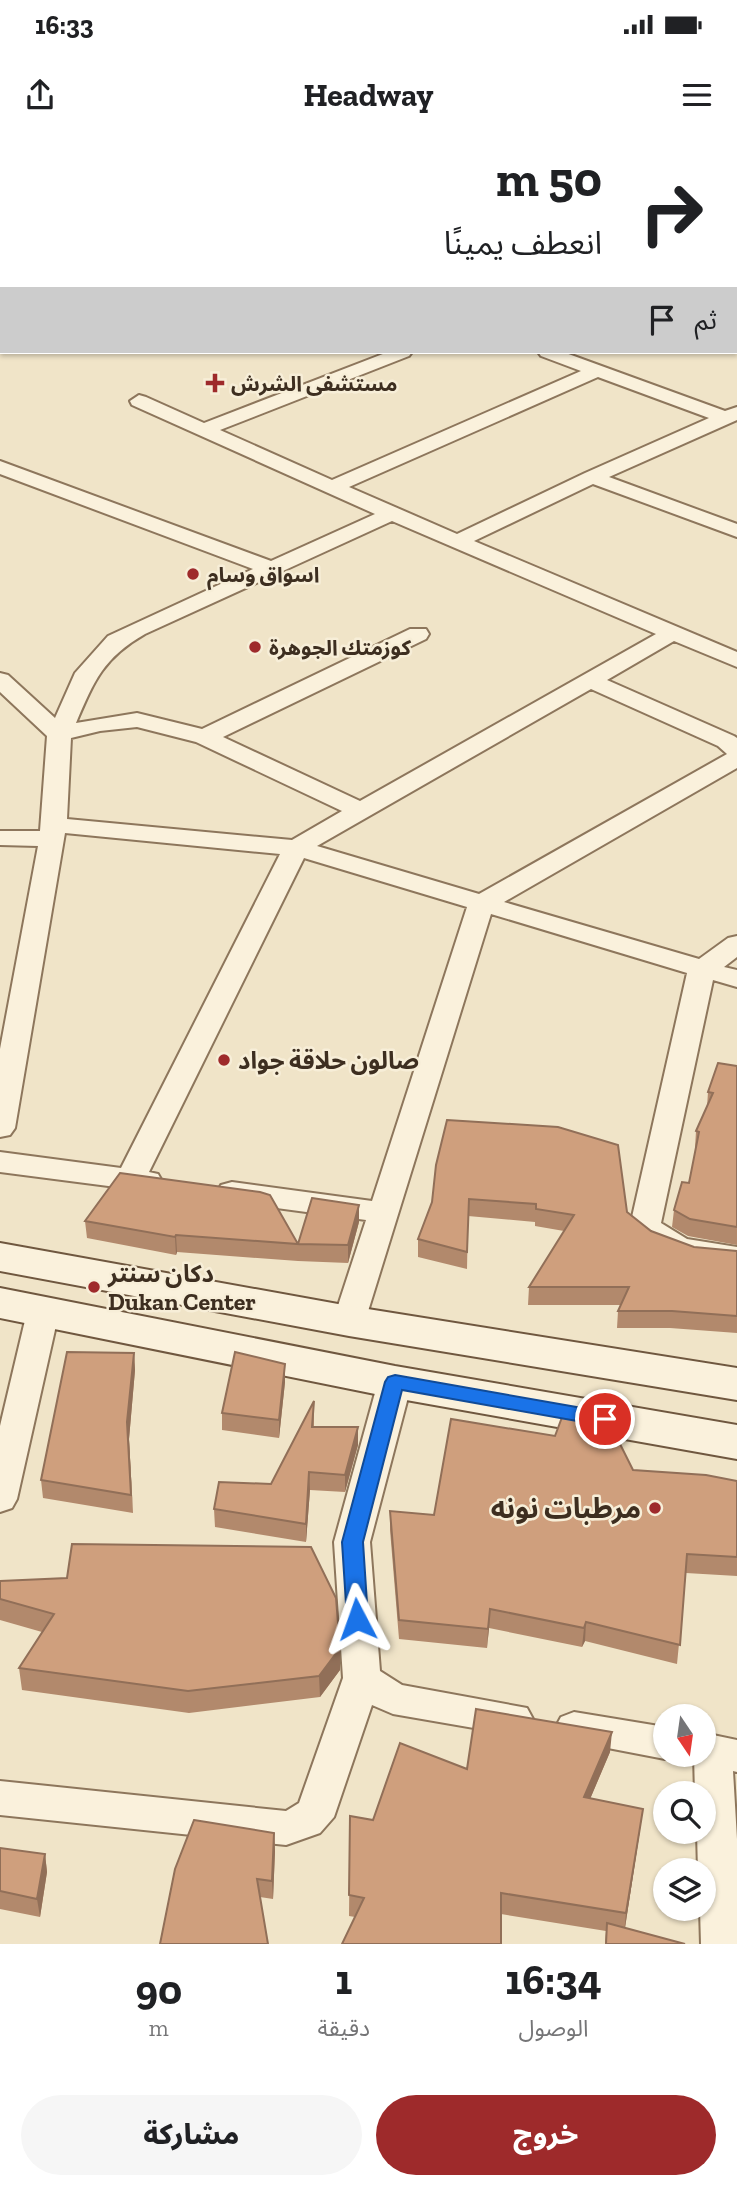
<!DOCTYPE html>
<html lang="ar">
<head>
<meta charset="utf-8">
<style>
  body { margin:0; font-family:"Zilla Slab","Noto Sans Arabic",serif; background:#f6f6f6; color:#202124; direction:rtl; height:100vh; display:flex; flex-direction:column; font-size:26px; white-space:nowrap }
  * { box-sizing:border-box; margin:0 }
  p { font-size:23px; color:#757577 }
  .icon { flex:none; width:38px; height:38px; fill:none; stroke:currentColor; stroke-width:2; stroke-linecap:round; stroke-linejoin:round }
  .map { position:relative; height:1804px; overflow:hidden; direction:ltr }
  .sheet { display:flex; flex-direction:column; background:#fff; flex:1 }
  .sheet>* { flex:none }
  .hud { position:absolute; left:0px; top:0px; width:738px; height:214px; box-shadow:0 2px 5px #0004; direction:rtl; background:#fff; color:#202124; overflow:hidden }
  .needle { width:46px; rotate:167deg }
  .tools { position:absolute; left:653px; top:1564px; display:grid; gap:14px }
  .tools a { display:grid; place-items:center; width:63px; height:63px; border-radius:50%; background:#fff; box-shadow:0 2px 5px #0004; font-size:35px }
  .pin { position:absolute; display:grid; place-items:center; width:60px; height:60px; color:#fff; margin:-30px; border:4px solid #fff; border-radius:50%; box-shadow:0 2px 7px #0007 }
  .me { position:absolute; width:77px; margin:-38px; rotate:356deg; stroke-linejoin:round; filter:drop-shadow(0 0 5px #0008) }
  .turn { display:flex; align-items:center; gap:24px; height:147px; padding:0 21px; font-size:32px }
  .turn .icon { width:91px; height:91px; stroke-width:2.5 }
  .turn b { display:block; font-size:49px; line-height:60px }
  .then { display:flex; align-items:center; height:66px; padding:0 21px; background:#0003; gap:14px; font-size:26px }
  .eta { display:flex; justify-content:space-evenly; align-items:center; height:119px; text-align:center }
  .eta b { font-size:42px; font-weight:800; line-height:49px }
  .button { display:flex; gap:14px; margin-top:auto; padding:14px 21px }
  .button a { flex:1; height:80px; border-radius:42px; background:#9e2a2b; color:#fff; font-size:28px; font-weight:800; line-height:80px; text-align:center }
  .button a+a { background:#f6f6f6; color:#202124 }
  .status { display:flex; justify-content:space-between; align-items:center; height:49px; padding:0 35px; background:#fff; direction:ltr }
  .status svg { height:19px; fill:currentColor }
  header { display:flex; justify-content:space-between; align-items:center; height:91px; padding:0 21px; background:#fff; font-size:32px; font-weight:800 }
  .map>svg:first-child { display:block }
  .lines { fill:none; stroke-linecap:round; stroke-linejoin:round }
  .street-casing { stroke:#8d765c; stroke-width:4 }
  .secondary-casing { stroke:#6f573f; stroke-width:4 }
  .highway-casing { stroke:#5b4430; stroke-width:4 }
  .street { fill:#faf1dc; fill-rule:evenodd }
  .secondary { fill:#faf1dc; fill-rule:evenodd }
  .highway { fill:#e0a458; fill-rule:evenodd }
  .wall { fill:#b2896c }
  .shaded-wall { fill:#916f58 }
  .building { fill:#cf9f7d; stroke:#916f58; stroke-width:2 }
  .route { fill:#1a73e8; stroke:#114b97; stroke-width:2 }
  .poi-dot { fill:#9e2a2b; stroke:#f7eed8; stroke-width:2.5 }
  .labels { text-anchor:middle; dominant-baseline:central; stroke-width:5; stroke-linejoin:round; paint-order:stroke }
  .far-poi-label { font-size:21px; font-weight:bold; fill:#3d2e20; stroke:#f7eed8; text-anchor:start }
  .poi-label { font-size:24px; font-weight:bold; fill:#3d2e20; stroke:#f7eed8; text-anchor:start }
  .near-poi-label { font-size:28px; font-weight:bold; fill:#3d2e20; stroke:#f7eed8; text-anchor:end }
</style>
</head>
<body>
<div class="status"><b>16:33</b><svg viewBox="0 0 49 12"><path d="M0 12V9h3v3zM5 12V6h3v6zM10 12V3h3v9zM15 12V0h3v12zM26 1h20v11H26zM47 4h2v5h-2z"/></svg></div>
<header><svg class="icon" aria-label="menu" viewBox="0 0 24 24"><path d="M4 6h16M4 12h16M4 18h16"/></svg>Headway<svg class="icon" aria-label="share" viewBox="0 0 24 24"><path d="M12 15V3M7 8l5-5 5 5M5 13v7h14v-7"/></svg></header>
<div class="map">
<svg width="737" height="1804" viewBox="0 0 737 1804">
  <rect width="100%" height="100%" fill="#f0e4c8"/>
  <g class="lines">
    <g class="street-casing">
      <path id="street" d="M388,212H412L409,216L220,290L332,340L581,231L541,216L538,212H563L725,271L737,267V280L609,337L737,384V397L593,344L474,401L737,512V527L674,501L607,540L734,596L737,598V628L504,762L699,819L728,798L737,796V817L724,827L737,830V847L713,840L661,1083L687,1099L737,1107V1127C700,1123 652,1121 630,1086L687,833L491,774L365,1181L360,1189L349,1192L338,1189L333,1181L366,1080L232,1062L221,1059L217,1052L221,1045L232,1042L372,1061L467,767L304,718L149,1032L158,1034L162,1041L158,1048L147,1051L0,1032V1012L121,1028L280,714L65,693L15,988L10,995L0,997V909L38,706L0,705V691H40L47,596L0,552V533L8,535L55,578L75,533L108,496L253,429L0,334V321L271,421L375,374L132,265L130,261L139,255L146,257L204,283ZM598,237L709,278L585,333L457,394L349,347ZM392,381L656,494L360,661L223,597L426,499L429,494L426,489H410L202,589L137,573L76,583C94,541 103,518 145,494ZM591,549L718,606L727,614L479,754L317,706ZM137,587L196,602L342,671L292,700L67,679L71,598L100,591Z
        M43,1161L54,1164L59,1172L17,1359L12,1368L0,1372V1286L27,1172L32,1164Z
        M395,1230L407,1234L412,1242L370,1402L380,1531L402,1545L527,1568L533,1579L527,1590L514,1595L393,1574L372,1565L334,1677L320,1693L286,1705L0,1675V1641L286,1671L299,1663L343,1538L334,1402L378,1242L383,1234Z
        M574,1572L665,1587V1615H676L665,1619L561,1599L555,1588L561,1577Z
        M713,1595L737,1600V1632L733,1631L737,1699V1804H701L700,1769H704V1731H698L697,1692H704V1654H695L694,1615H704V1598Z"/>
    </g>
    <g class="secondary-casing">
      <path id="secondary" d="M0,0H13L2,2L0,7Z
        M666,0H691L665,2Z
        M0,1103L349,1166L737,1228V1260L349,1196L0,1131Z
        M0,1148L395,1226L737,1285V1319L395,1258L0,1178Z"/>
    </g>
    <g class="highway-casing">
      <path id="highway" d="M311,0H337L338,2H312Z
        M393,0H419L420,2H394Z"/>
    </g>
    <use href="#street" class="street"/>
    <use href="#secondary" class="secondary"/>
    <use href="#highway" class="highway"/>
  </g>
  <path class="wall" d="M737,926V1105L688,1096L672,1087L674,1070L689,1043L696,1008H695L696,991L707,967L708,952Z
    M436,1025L627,1072L651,1091L694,1107L737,1111V1193L670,1188H617L618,1171L621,1165H528L529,1147L564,1091L535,1086V1082L468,1076L467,1129L418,1117V1099L432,1062Z
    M85,1081L298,1104L359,1082L348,1123L298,1121L177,1112L176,1115L87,1098Z
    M134,1213L135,1230L129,1299L133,1373L43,1358L41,1340Z
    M285,1224V1242L279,1298L222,1290V1273Z
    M314,1261V1287H358V1305L345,1352L310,1350L306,1402L215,1387L214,1369L271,1344Z
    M633,1330L737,1341V1436L686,1433L677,1524L585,1501L582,1507L489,1488L487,1508L399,1499L390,1390V1371L434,1375Z
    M0,1441L340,1530L320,1557L189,1573L22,1550L19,1528L42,1492L0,1480Z
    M610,1612L590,1659L640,1690L625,1788L685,1804H605L606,1791L501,1774L355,1777L349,1776L350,1676L373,1680L467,1629Z
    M274,1693L275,1711L273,1759L260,1757L160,1804Z
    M0,1708L45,1714L47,1732L40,1777L0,1769Z"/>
  <path class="shaded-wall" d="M359,1065V1082L348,1123V1105Z
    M176,1095L177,1112L176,1115L175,1097Z
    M134,1213L135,1230L129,1299L133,1373L127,1282Z
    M285,1224V1242L279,1298V1280Z
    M358,1287V1305L345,1352V1335Z
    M309,1332L310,1350L306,1402V1384Z
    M490,1469L489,1488L487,1508L488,1489Z
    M586,1482L585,1501L582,1507L584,1488Z
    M340,1508V1530L320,1557L319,1536Z
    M612,1592L610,1612L582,1678L584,1657Z
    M643,1669L640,1690L624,1794L626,1773Z
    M274,1693L275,1711L273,1759L272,1741Z
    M45,1714L47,1732L40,1777L37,1759Z"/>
  <path class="building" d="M718,923L737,926V1087L690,1079L674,1070L682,1042L689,1043L699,992L696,991L713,953L708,952Z
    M447,980L558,987L618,1005L627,1072L651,1091L694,1107L737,1111V1176L672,1171H618L629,1147H529L574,1075L536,1069V1064L469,1059L467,1112L418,1099L432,1062L436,1025Z
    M120,1033L260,1052L270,1055L298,1104L176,1095L175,1097L85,1081Z
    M312,1058L359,1065L348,1105L298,1104Z
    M67,1212L134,1213L127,1282L131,1355L41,1340Z
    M235,1212L285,1224L279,1280L222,1273Z
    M314,1261L312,1287H358L345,1335L309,1332L306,1384L214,1369L219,1342L271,1344Z
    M564,1272L608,1280L633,1330L706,1335L737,1341V1417L687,1414L680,1505L586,1482L584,1488L490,1469L488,1489L399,1480L390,1371L434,1375L451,1279L555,1296Z
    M72,1404L311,1407L336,1458L340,1508L319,1536L188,1551L19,1528L54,1474L0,1459V1441L67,1438Z
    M476,1569L612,1592L584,1657L643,1669L626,1773L501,1753V1804H342L364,1758L349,1755L350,1676L373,1680L400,1603L467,1629Z
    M194,1680L274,1693L272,1741L257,1739L268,1804H160L175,1729Z
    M0,1708L45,1714L37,1759L0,1751Z
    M607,1783L685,1804H606Z"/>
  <path class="route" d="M395,1235L605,1272L612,1274L615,1279L612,1284L605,1286L402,1250L363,1402L368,1479L365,1484L357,1487L350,1484L347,1479L342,1402L385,1242L388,1237Z"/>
  <g class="poi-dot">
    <path d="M211.5 232.5h7v7h7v7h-7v7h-7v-7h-7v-7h7z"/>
    <circle cx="193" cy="434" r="7"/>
    <circle cx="255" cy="507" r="7"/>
    <circle cx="224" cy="920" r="7"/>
    <circle cx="94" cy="1147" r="7"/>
    <circle cx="655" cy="1368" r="7"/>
  </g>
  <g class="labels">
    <g class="far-poi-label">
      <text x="231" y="243">مستشفى الشرش</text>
      <text x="207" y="434">اسواق وسام</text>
      <text x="269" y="507">كوزمتك الجوهرة</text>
    </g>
    <g class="poi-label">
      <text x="238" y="920">صالون حلاقة جواد</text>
      <text x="108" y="1133">دكان سنتر<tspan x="108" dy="28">Dukan Center</tspan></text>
    </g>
    <g class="near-poi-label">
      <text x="641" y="1368">مرطبات نونه</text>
    </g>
  </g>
</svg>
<div class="tools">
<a><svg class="needle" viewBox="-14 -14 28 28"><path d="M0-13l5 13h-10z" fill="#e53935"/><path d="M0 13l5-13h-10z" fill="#757577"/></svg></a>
<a><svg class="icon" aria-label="search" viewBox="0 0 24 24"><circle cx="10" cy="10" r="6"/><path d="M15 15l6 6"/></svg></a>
<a><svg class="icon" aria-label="layers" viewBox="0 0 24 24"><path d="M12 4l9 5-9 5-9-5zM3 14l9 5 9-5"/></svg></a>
</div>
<div class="pin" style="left:605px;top:1279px;background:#d93025"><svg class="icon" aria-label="arrive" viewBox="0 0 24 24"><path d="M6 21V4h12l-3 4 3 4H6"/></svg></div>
<svg class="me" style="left:357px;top:1479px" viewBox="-20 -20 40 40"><path d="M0-17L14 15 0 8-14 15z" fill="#1a73e8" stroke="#fff" stroke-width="4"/></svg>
<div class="hud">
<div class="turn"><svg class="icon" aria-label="right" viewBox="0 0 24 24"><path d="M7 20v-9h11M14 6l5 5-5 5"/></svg><div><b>50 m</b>انعطف يمينًا</div></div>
<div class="then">ثم<svg class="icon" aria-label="arrive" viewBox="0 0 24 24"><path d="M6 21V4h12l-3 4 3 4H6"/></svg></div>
</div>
</div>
<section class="sheet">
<div class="eta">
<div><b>16:34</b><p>الوصول</p></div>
<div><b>1</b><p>دقيقة</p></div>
<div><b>90</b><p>m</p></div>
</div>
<div class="button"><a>خروج</a><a>مشاركة</a></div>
</section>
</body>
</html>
